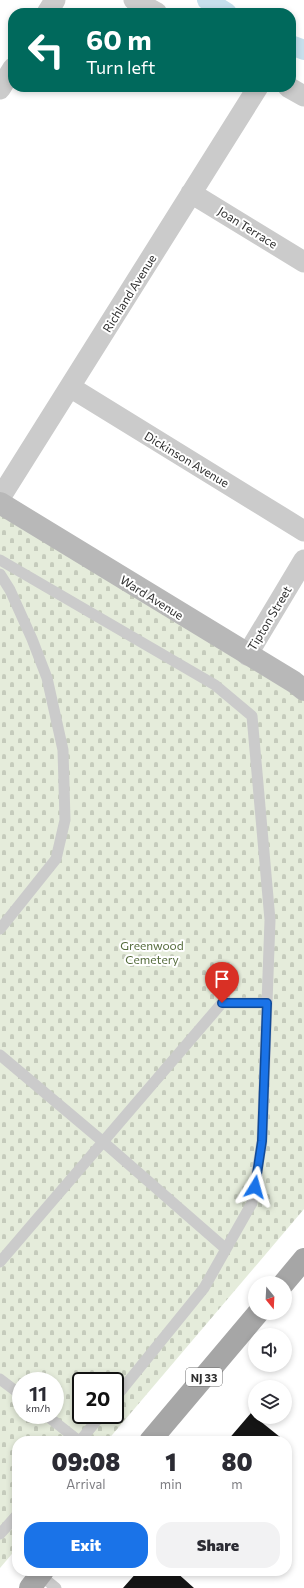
<!DOCTYPE html>
<html lang="en">
<head>
<meta charset="utf-8">
<style>
  body { margin:0; font-family:Commissioner,sans-serif; background:#f2f2f3; color:#2b2b33; height:100vh; display:flex; flex-direction:column; font-size:15px; white-space:nowrap }
  * { box-sizing:border-box; margin:0 }
  p { font-size:13px; color:#7c7c81 }
  .icon { flex:none; width:22px; height:22px; fill:none; stroke:currentColor; stroke-width:2; stroke-linecap:round; stroke-linejoin:round }
  .map { position:relative; flex:1; overflow:hidden }
  .drawer { position:absolute; left:12px; top:1436px; width:280px; height:140px; display:flex; flex-direction:column; background:#fff; border-radius:16px; box-shadow:0 2px 6px #0003 }
  .drawer>* { flex:none }
  .hud { position:absolute; left:8px; top:8px; width:288px; height:84px; border-radius:16px; box-shadow:0 2px 6px #0003; background:#00695c; color:#fff; overflow:hidden }
  .needle { width:26px; rotate:162deg }
  .buttons { position:absolute; left:248px; top:1276px; display:grid; gap:8px }
  .buttons a { display:grid; place-items:center; width:44px; height:44px; border-radius:50%; background:#fff; box-shadow:0 2px 6px #0003; font-size:20px }
  .speed { position:absolute; left:12px; top:1372px; display:flex; gap:8px; font-size:20px; font-weight:700; text-align:center }
  .speed>* { display:grid; place-content:center; width:52px; height:52px; border-radius:50%; background:#fff; box-shadow:0 2px 6px #0003; line-height:1 }
  .speed small { font-size:10px; font-weight:400 }
  .speed .limit { border:2px solid #111; border-radius:6px; background:#fff; color:#111 }
  .pin { position:absolute; display:grid; place-items:center; width:34px; height:34px; color:#fff; margin:-41px -17px; border-radius:50% 50% 50% 0; rotate:-45deg; box-shadow:0 0 4px #0007 }
  .pin .icon { rotate:45deg }
  .me { position:absolute; width:44px; margin:-22px; rotate:8deg; stroke-linejoin:round; filter:drop-shadow(0 0 3px #0008) }
  .turn { display:flex; align-items:center; gap:14px; height:84px; padding:0 12px; font-size:18px }
  .turn .icon { width:52px; height:52px; stroke-width:2.5 }
  .turn b { display:block; font-size:28px; line-height:34px }
  .eta { display:flex; justify-content:space-evenly; align-items:center; height:68px; text-align:center }
  .eta b { font-size:24px; font-weight:800; line-height:28px }
  .primary-button { display:flex; gap:8px; margin-top:auto; padding:8px 12px }
  .primary-button a { flex:1; height:46px; border-radius:16px; background:#1a73e8; color:#fff; font-size:16px; font-weight:800; line-height:46px; text-align:center }
  .primary-button a+a { background:#f2f2f3; color:#2b2b33 }
  .map>svg:first-child { display:block }
  .cemetery { fill:url(#cemetery-stones); fill-rule:evenodd }
  .lines { fill:none; stroke-linecap:round; stroke-linejoin:round }
  .canal { stroke:#c6dfec; stroke-width:20 }
  .building { fill:#151515 }
  .lane { stroke:#cbcbcb; stroke-width:11 }
  .street { stroke:#cbcbcb; stroke-width:21 }
  .secondary { stroke:#b8b8b8; stroke-width:22 }
  .primary { stroke:#a6a6a6; stroke-width:22 }
  .route-casing { stroke:#114b97; stroke-width:10 }
  .route { stroke:#1a73e8; stroke-width:7 }
  .labels { text-anchor:middle; dominant-baseline:central; stroke-width:4; stroke-linejoin:round; paint-order:stroke }
  .shield { fill:#fff; stroke:#6d6d6d; stroke-width:1 }
  .shield-label { font-size:11px; font-weight:bold; fill:#2e2e2e }
  .street-label { font-size:12px; fill:#2e2e2e; stroke:#fff }
  .park-label { font-size:12px; fill:#536a3a; stroke:#fff }
</style>
</head>
<body>
<div class="map">
<svg width="304" height="1588" viewBox="0 0 304 1588">
  <defs>
    <pattern id="cemetery-stones" width="16" height="16" patternUnits="userSpaceOnUse"><rect width="16" height="16" fill="#e5ecdb"/><path d="M2 7V4a2 2 0 0 1 4 0v3zM10 15v-3a2 2 0 0 1 4 0v3z" fill="#c5cbbc"/></pattern>
  </defs>
  <rect width="100%" height="100%" fill="#fff"/>
  <path class="cemetery" d="M0,506L304,696V1209L107,1441H17V1548L0,1568ZM21,1381H55V1415H21ZM81,1381H115V1415H81Z"/>
  <g class="lines">
    <path class="canal" d="M207,0L227,13
      M291,45L304,50"/>
  </g>
  <path class="building" d="M251,1413L255,1417L285,1441H227Z
    M138,1571H175L194,1588H123Z"/>
  <g class="lines">
    <path class="lane" d="M0,560L215,685L252,716L270,920L262,1141L252,1203L204,1288L115,1398
      M0,574L10,590L32,639L47,678L63,750L65,820L56,859L0,929
      M0,1055L101,1140L226,1249
      M0,1262L222,1003H267
      M0,1379L21,1395
      M46,1415L79,1441
      M80,1441L101,1415
      M0,1534L17,1515
      M40,1575L56,1588"/>
    <path class="street" d="M134,0L157,13
      M47,13L55,0
      M288,87L304,96
      M0,89L13,68
      M191,193L304,262
      M70,387L304,531
      M0,498L258,87
      M247,655L304,560"/>
    <path class="secondary" d="M0,503L294,682L304,690"/>
    <path class="primary" d="M284,1283L304,1259
      M150,1441L258,1313
      M30,1588L43,1571"/>
  </g>
  <g class="lines">
    <g class="route-casing">
      <path id="route" d="M222,1003H267L262,1141L255,1187"/>
    </g>
    <use href="#route" class="route"/>
  </g>
  <g class="labels">
    <rect class="shield" x="186" y="1368" width="36" height="18" rx="3"/>
    <g class="shield-label">
      <text x="204" y="1377">NJ 33</text>
    </g>
    <g class="street-label">
      <text transform="translate(248 227) rotate(32)">Joan Terrace</text>
      <text transform="translate(129 293) rotate(-58)">Richland Avenue</text>
      <text transform="translate(187 459) rotate(31)">Dickinson Avenue</text>
      <text transform="translate(152 597) rotate(32)">Ward Avenue</text>
      <text transform="translate(269 618) rotate(-59)">Tipton Street</text>
    </g>
    <g class="park-label">
      <text x="152" y="945">Greenwood<tspan x="152" dy="14">Cemetery</tspan></text>
    </g>
  </g>
</svg>
<div class="buttons">
<a><svg class="needle" viewBox="-14 -14 28 28"><path d="M0-13l5 13h-10z" fill="#e53935"/><path d="M0 13l5-13h-10z" fill="#7c7c81"/></svg></a>
<a><svg class="icon" aria-label="sound" viewBox="0 0 24 24"><path d="M4 9h4l5-4v14l-5-4H4zM17 9q2 3 0 6"/></svg></a>
<a><svg class="icon" aria-label="layers" viewBox="0 0 24 24"><path d="M12 4l9 5-9 5-9-5zM3 14l9 5 9-5"/></svg></a>
</div>
<div class="speed"><div>11<small>km/h</small></div><div class="limit">20</div></div>
<div class="pin" style="left:222px;top:1003px;background:#d93025"><svg class="icon" aria-label="arrive" viewBox="0 0 24 24"><path d="M6 21V4h12l-3 4 3 4H6"/></svg></div>
<svg class="me" style="left:255px;top:1187px" viewBox="-20 -20 40 40"><path d="M0-17L14 15 0 8-14 15z" fill="#1a73e8" stroke="#fff" stroke-width="4"/></svg>
<div class="hud">
<div class="turn"><svg class="icon" aria-label="left" viewBox="0 0 24 24"><path d="M17 20v-9H6M10 6l-5 5 5 5"/></svg><div><b>60 m</b>Turn left</div></div>
</div>
<section class="drawer">
<div class="eta">
<div><b>09:08</b><p>Arrival</p></div>
<div><b>1</b><p>min</p></div>
<div><b>80</b><p>m</p></div>
</div>
<div class="primary-button"><a>Exit</a><a>Share</a></div>
</section>
</div>
</body>
</html>
